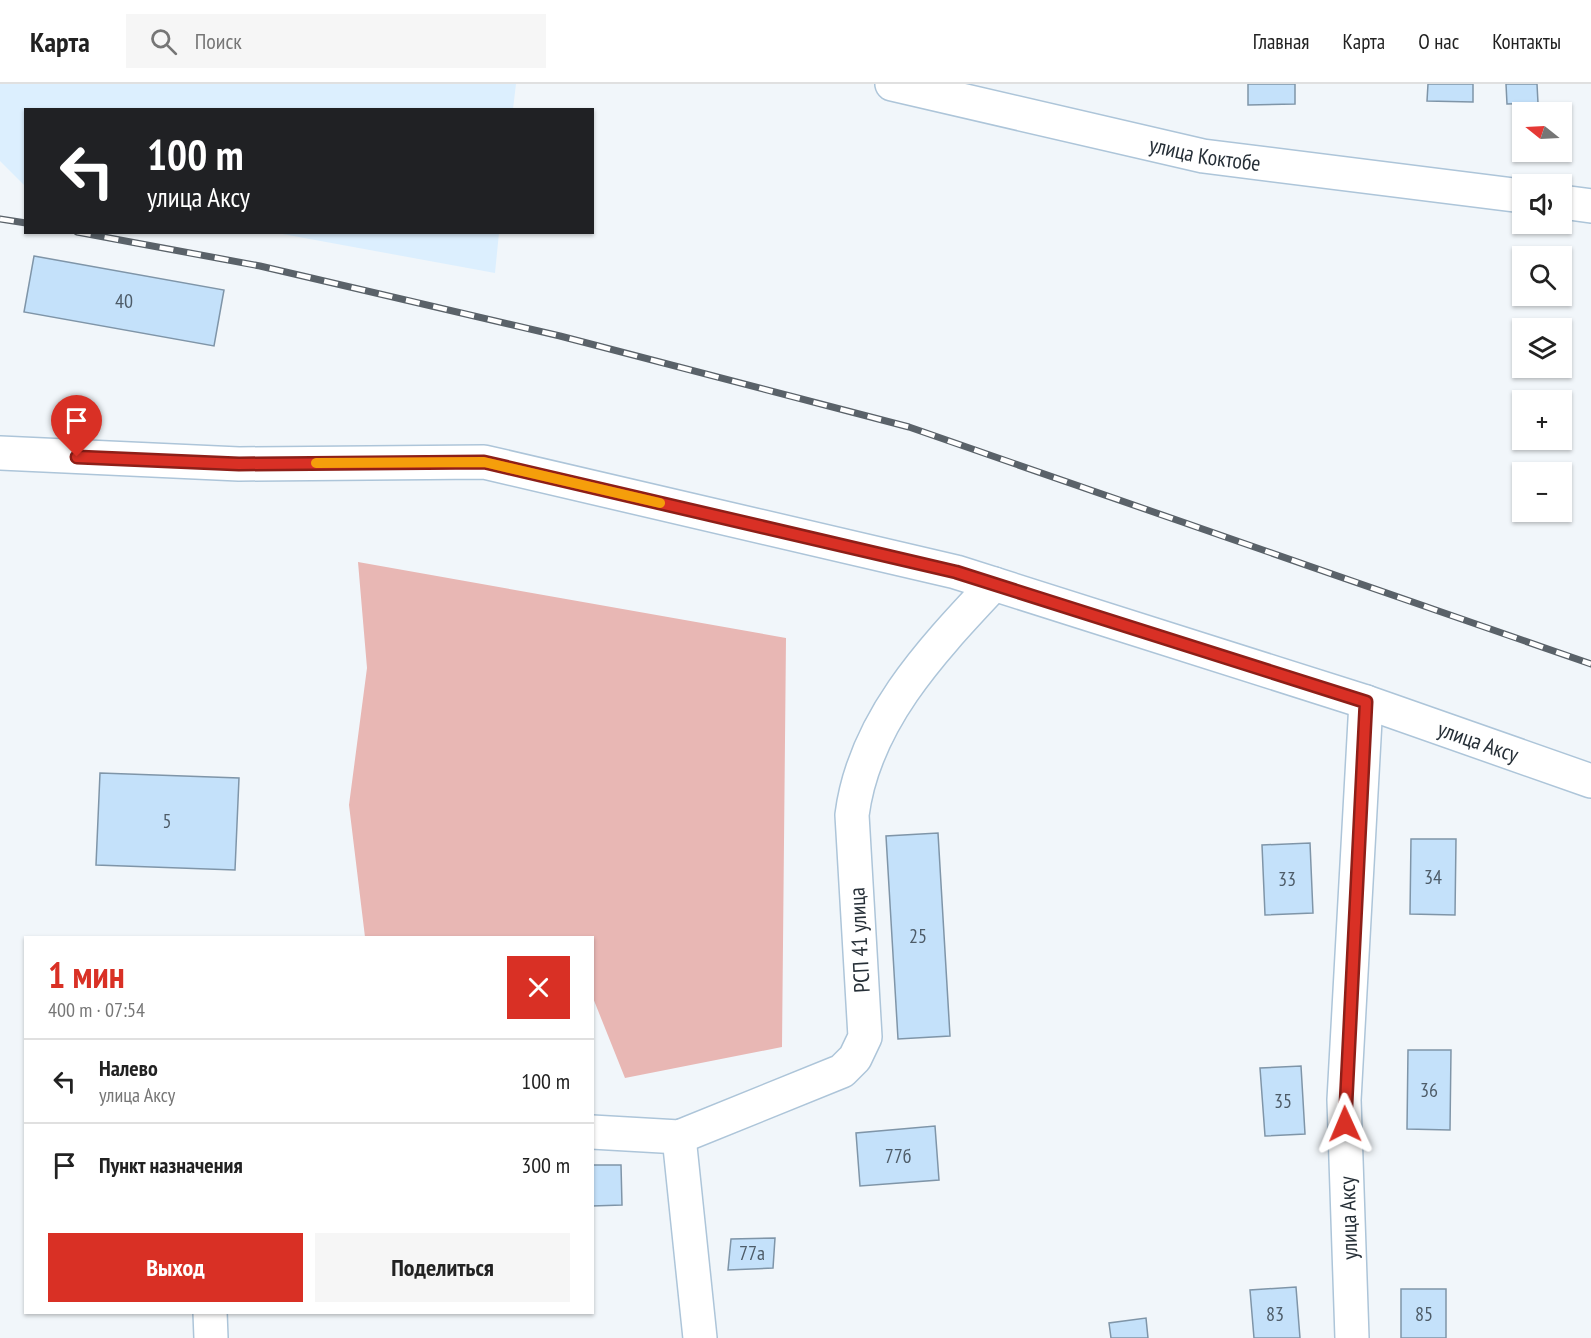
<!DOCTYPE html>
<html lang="ru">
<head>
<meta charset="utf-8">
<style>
  body { margin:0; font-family:"PT Sans Narrow",sans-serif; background:#f6f6f6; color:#222; height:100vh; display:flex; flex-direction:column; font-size:22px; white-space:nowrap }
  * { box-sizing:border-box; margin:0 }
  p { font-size:20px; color:#767676 }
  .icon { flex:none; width:33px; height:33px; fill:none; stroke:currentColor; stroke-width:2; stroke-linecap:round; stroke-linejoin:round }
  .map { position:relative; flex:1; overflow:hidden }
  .sheet { position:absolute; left:24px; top:852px; width:570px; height:378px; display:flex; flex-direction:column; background:#fff; border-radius:0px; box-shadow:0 2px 4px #0004 }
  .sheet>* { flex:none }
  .guide { position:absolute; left:24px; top:24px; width:570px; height:126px; border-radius:0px; box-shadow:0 2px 4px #0004; background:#202124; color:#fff; overflow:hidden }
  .needle { width:39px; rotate:288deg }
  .tools { position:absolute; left:1512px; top:18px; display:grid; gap:12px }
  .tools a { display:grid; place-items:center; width:60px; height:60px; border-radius:0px; background:#fff; box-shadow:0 2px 4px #0004; font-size:30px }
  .pin { position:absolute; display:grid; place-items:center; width:51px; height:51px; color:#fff; margin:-62px -26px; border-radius:50% 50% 50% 0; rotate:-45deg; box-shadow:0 0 6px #0007 }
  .pin .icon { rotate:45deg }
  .me { position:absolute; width:66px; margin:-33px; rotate:359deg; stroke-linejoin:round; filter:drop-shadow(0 0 4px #0008) }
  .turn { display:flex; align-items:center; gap:21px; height:126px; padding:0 24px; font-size:27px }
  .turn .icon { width:78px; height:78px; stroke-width:2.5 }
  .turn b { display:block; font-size:42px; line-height:51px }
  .round { display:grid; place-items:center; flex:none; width:63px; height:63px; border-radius:0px; background:#f6f6f6 }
  .overview { display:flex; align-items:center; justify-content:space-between; height:102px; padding:0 24px }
  h1 { font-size:36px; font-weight:600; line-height:45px; color:#d93025 }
  .cta { display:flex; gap:12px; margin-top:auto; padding:12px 24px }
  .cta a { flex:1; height:69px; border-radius:0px; background:#d93025; color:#fff; font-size:24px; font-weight:600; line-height:69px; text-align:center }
  .cta a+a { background:#f6f6f6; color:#222 }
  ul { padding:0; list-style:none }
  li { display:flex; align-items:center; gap:18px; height:84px; padding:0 24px; border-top:2px solid #e0e0e0 }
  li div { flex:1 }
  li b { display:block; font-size:22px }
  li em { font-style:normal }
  header { display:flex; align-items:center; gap:36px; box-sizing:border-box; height:84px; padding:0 30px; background:#fff; border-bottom:2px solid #e0e0e0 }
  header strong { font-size:28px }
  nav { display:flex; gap:33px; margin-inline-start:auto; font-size:21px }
  .search { width:420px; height:54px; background:#f6f6f6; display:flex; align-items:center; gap:15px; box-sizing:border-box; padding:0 21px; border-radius:0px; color:#767676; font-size:22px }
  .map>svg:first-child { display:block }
  .built { fill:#dceffe }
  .forest { fill:#e8b7b4 }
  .building { fill:#c4e1fa; stroke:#7f95a8; stroke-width:1.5 }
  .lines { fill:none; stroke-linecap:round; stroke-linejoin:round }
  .minor-casing { stroke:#adc5d9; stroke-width:36 }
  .minor { stroke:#fff; stroke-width:33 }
  .rail-casing { stroke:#5a6269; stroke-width:7 }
  .rail { stroke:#fff; stroke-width:4.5; stroke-dasharray:14; stroke-linecap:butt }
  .route-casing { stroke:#8d1f18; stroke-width:15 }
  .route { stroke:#d93025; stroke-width:10 }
  .slow { stroke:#f59e0b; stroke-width:10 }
  .labels { text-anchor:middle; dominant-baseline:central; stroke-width:6; stroke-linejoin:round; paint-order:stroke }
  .number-label { font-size:20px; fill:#4e5c68 }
  .street-label { font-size:22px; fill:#262f37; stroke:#fff }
</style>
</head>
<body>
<header>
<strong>Карта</strong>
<div class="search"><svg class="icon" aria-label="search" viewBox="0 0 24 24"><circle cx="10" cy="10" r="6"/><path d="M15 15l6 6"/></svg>Поиск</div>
<nav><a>Главная</a><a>Карта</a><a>О нас</a><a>Контакты</a></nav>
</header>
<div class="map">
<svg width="1591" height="1254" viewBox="0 0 1591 1254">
  <rect width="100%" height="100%" fill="#f1f6fa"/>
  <path class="built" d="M0,0H516L513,25L26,26L25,102L0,77Z
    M277,149L499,148V149L495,189Z"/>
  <path class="forest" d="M358,478L786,554L782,963L625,994L593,914L592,854L365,853L349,721L367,584Z"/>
  <path class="building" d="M1248,0H1295V20L1248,21Z
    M1428,0H1473V18L1427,17Z
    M1506,0H1537L1538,19L1507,20Z
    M34,172L224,206L214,262L24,228Z
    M100,689L239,694L235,786L96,781Z
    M938,749L950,952L898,955L886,752Z
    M1411,755H1456L1455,831L1410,830Z
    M1310,759L1313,829L1265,831L1262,761Z
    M1408,966H1451L1450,1046L1407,1045Z
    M1301,982L1305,1050L1265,1052L1260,984Z
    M935,1042L939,1096L860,1102L856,1049Z
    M592,1081H621L622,1121L592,1122Z
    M775,1154L773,1184L728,1186L731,1155Z
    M1296,1203L1300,1254H1254L1250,1206Z
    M1401,1205H1446V1254H1401Z
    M1146,1234L1148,1254H1111L1109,1239Z"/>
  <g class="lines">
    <g class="minor-casing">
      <g id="minor">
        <path id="s1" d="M892,0L1203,72L1522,112"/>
        <path d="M1562,118L1591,122"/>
        <path id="s2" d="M0,369L239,380L484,378L956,488L1366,618L1591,697"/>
        <path d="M592,1048L679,1053L842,987L855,974L865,953L852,731C864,637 932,566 994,500"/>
        <path d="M679,1053L700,1254"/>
        <path d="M210,1228L211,1254"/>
        <path d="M1352,1254L1344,1016L1366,618"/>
      </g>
    </g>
    <use href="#minor" class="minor"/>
    <g class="rail-casing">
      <path id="rail" d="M0,135L26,139
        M77,148L260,182L560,252L909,343L1591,580"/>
    </g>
    <use href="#rail" class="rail"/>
  </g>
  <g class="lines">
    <g class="route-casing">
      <path id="route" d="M77,373L239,380L484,378L956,488L1366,618L1345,1040"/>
    </g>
    <use href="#route" class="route"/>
    <path class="slow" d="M316,379L484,378L660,419"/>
  </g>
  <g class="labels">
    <g class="number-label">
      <text x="124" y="217">40</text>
      <text x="167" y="737">5</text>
      <text x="1433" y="793">34</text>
      <text x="1287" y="795">33</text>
      <text x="918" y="852">25</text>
      <text x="1429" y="1006">36</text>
      <text x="1283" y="1017">35</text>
      <text x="898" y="1072">77б</text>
      <text x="752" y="1169">77а</text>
      <text x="1275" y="1230">83</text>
      <text x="1424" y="1230">85</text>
    </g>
    <g class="street-label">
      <text stroke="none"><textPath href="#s1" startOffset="321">улица Коктобе</textPath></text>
      <text stroke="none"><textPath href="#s2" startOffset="1518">улица Аксу</textPath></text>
      <text transform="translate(859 856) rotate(-93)">РСП 41 улица</text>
      <text transform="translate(1348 1134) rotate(-92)">улица Аксу</text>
    </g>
  </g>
</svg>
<div class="tools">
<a><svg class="needle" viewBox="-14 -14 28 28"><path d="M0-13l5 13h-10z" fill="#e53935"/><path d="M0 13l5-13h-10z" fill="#767676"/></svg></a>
<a><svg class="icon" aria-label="sound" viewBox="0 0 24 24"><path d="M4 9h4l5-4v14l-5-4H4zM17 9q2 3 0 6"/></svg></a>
<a><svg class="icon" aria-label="search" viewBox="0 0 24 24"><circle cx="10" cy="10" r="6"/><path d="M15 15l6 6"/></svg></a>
<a><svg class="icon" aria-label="layers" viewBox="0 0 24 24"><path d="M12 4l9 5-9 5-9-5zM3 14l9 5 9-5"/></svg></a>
<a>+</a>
<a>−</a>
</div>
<div class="pin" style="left:77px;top:373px;background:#d93025"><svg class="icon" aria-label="arrive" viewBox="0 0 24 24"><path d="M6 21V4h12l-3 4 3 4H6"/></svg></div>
<svg class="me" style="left:1345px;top:1040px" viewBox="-20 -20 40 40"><path d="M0-17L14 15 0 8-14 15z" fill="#d93025" stroke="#fff" stroke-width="4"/></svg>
<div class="guide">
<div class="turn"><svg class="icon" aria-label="left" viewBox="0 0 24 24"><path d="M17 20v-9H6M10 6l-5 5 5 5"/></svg><div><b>100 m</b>улица Аксу</div></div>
</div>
<section class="sheet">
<div class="overview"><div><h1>1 мин</h1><p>400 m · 07:54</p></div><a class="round" style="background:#d93025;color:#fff"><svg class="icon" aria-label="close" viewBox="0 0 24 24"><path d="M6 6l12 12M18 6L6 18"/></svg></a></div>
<ul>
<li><svg class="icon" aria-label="left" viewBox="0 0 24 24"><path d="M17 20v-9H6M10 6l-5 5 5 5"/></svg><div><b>Налево</b><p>улица Аксу</p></div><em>100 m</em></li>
<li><svg class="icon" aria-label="arrive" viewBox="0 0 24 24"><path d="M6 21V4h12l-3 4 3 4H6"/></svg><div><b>Пункт назначения</b></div><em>300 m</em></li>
</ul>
<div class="cta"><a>Выход</a><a>Поделиться</a></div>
</section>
</div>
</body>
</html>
